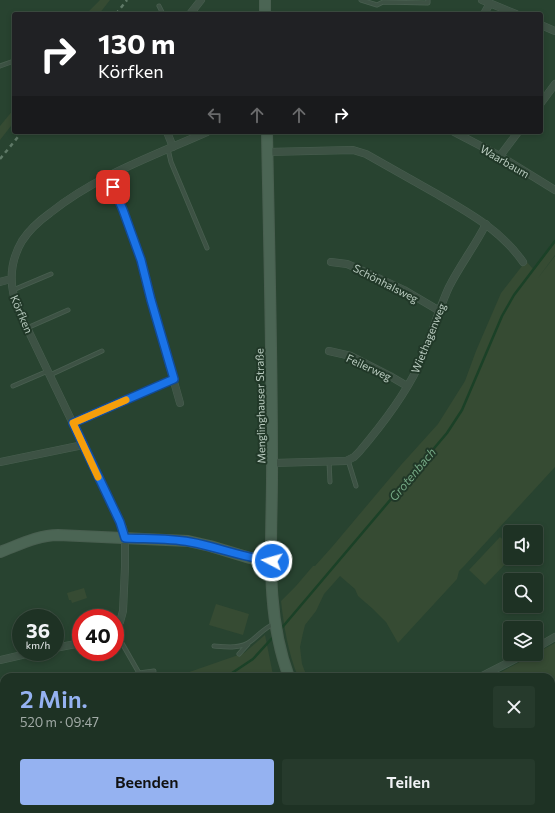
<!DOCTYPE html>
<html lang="de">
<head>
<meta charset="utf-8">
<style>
  body { margin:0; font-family:Commissioner,sans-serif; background:#263a2c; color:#f1f3f6; height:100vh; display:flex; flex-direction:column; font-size:15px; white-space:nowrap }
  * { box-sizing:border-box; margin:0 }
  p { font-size:13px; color:#a1aaa6 }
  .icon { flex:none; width:22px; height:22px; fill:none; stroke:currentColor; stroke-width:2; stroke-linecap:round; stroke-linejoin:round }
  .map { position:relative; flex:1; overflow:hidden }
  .drawer { position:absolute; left:0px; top:673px; width:555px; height:140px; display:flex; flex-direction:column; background:#1e3224; border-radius:12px 12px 0 0; box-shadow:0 2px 6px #0003,0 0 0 1px #3c4d41 }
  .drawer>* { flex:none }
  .guide { position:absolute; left:12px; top:12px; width:531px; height:122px; border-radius:4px; box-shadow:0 2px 6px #0003,0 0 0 1px #3c4d41; background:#202124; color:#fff; overflow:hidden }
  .fabs { position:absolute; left:503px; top:525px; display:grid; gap:8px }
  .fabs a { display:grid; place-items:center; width:40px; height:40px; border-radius:4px; background:#1e3224; box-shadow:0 2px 6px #0003,0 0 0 1px #3c4d41; font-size:20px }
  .speed { position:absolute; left:12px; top:609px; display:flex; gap:8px; font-size:20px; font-weight:700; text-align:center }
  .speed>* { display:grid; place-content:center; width:52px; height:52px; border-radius:50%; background:#1e3224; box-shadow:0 2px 6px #0003,0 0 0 1px #3c4d41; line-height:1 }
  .speed small { font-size:10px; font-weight:400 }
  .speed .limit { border:6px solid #d22; background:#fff; color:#111 }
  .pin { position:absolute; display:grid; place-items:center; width:34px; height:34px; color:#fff; margin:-17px; border-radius:8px; box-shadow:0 2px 6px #0006 }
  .me { position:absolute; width:44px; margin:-22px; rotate:276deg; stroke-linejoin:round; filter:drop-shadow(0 0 3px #0008) }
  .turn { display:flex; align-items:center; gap:14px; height:84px; padding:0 20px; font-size:18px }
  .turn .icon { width:52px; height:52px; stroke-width:2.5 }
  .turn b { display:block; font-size:28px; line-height:34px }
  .lanes { display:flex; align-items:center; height:38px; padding:0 20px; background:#0003; justify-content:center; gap:20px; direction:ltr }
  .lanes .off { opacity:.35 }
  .round { display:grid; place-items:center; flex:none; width:42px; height:42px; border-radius:4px; background:#263a2c }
  .summary { display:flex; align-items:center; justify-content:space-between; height:68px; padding:0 20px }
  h1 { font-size:24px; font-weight:600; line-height:30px; color:#95b2f1 }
  .action { display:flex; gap:8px; margin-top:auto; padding:8px 20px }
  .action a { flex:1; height:46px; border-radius:4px; background:#95b2f1; color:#111; font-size:16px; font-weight:600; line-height:46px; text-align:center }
  .action a+a { background:#263a2c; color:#f1f3f6 }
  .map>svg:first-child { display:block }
  .green { fill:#364b33 }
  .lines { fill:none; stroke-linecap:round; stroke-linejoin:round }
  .stream { stroke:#1b4127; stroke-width:2.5 }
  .lane-casing { stroke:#495f50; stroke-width:5 }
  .street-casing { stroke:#495f50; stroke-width:8 }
  .secondary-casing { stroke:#495f50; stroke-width:12 }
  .highway-casing { stroke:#475d4e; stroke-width:14 }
  .lane { stroke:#3d5244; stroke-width:3.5 }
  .street { stroke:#3d5244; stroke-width:7 }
  .secondary { stroke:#4b6554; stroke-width:10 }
  .highway { stroke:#785a6e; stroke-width:13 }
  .rail { stroke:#5f7967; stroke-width:2.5; stroke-dasharray:4 4; stroke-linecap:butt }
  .route-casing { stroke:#114b97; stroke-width:10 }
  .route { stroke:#1a73e8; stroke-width:7 }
  .slow { stroke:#f59e0b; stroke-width:7 }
  .labels { text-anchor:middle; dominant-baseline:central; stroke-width:4; stroke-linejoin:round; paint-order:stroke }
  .street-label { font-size:11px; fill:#baccc0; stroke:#213828 }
  .water-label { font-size:12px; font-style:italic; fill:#75a985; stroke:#213828 }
</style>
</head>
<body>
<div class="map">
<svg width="555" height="813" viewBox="0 0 555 813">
  <rect width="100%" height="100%" fill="#284330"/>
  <path class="green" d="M100,0H110L99,14H86Z
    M14,109V122L0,140V126Z
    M555,243V255L538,278L555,256V467L465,565L459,571L457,579L398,643L386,622L373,609L358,596L355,589L340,576L324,594L316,611L305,625L303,633L300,647L302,664L307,677H298C288,652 284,627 281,601L296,586L313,566H315L332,547L401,465L438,424L465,381L476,351L501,293L526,261L534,270Z
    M500,537L510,546L511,558L485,585L469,570Z
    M84,588L87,598L72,603L71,600H69L67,593Z
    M216,604L249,614L243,635L209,625Z
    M265,635L273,675L268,677H175L244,653Z
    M555,643V689L551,694V677H492Z
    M555,788V813H539L542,809H551V794Z
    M307,809H373L378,813L358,812L299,813Z
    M402,809H449L445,813H407Z"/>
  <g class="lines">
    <path class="stream" d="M280,630L447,433L462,410L502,316L514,295L555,241
      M226,677L253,659L275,635
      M0,738L4,737"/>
    <g class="lane-casing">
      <path id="lane" d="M361,0L377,5L383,2L428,3V0
        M159,6L163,14
        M0,66L14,61
        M168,149L171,162L207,248
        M13,290L51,274
        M27,328L68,310
        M50,375L102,351
        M13,386L48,371
        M348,460L356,486
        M329,462L330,482
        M49,613L50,618
        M115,631L139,673L154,671
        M55,634L60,647
        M214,646C226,647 241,649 251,641C259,635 264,628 274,624
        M239,654L248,644
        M551,727L555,722
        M478,813L481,809"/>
    </g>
    <g class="street-casing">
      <path id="street" d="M482,0L516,14
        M190,14L201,0
        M484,14L490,3
        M541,25L555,31
        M541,103L555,84
        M167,132L173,147
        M454,132L500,156L555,190
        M267,152L353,150L366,154C389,167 412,180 435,193C468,212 501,230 523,262
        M500,156L518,132
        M108,176L123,210L141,260L151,300L180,403
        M331,262L347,264L359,269L404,290L438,310
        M0,282L11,279
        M329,351L351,356L390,376L407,386
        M73,423L174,379
        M0,462L83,445
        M273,463L346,461L354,457L359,452C382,425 403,398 418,367C430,341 437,313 449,287C460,265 475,246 486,224
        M115,630L120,622L123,611L125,567V538L123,528L18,309C9,286 9,263 22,241C29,230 39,221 50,213C96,176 153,156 207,132
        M55,648L81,643
        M536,648L555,637
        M0,660L35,652
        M480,677L525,654"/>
    </g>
    <g class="secondary-casing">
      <path id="secondary" d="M265,0V14
        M267,132C269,242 272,352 272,461C273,533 263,608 289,677
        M0,552C19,545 38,535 58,535L188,541L210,546L250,558L272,561
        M387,809L392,813"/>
    </g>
    <g class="highway-casing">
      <path id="highway" d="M551,711L555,706
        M551,754L555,749
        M551,782L555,777
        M460,813L464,809
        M502,813L505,809
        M529,813L531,809"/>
    </g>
    <use href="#lane" class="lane"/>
    <use href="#street" class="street"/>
    <use href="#secondary" class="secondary"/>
    <use href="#highway" class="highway"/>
    <path class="rail" d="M116,14L127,0
      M0,159L22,132"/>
  </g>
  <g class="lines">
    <g class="route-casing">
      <path id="route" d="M113,187L123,210L141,260L151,300L174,379L73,423L120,522L125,538C146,539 169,538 190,542C218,547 244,558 272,561"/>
    </g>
    <use href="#route" class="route"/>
    <path class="slow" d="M98,477L73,423L126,400"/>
  </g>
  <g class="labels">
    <g class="street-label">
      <text transform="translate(505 161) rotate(30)">Waarbaum</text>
      <text transform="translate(386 283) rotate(27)">Schönhalsweg</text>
      <text transform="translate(22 314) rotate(67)">Körfken</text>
      <text transform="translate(428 338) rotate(-68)">Wiethagenweg</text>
      <text transform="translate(369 367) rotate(25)">Feilerweg</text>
      <text transform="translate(260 406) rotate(-91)">Menglinghauser Straße</text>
    </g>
    <g class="water-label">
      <text transform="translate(412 474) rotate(-50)">Grotenbach</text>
    </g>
  </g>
</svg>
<div class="fabs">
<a><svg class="icon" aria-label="sound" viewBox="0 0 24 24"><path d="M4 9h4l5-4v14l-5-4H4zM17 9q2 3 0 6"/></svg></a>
<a><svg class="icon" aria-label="search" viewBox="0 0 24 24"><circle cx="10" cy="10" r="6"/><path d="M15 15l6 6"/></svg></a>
<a><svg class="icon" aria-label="layers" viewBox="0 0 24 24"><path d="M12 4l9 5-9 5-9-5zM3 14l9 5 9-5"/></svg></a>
</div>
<div class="speed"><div>36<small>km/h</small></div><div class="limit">40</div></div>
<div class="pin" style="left:113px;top:187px;background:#d93025"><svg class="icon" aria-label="arrive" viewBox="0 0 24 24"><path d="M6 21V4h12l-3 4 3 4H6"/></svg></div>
<svg class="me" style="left:272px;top:561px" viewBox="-20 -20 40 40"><circle r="17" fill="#1a73e8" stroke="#fff" stroke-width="3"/><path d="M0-11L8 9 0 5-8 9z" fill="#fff"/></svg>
<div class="guide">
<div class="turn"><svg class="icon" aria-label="right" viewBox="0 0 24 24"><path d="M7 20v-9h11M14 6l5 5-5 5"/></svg><div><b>130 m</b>Körfken</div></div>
<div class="lanes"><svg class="icon off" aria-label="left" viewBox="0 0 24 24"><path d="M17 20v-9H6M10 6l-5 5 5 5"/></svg><svg class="icon off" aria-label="ahead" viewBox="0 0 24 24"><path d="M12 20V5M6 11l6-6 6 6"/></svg><svg class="icon off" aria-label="ahead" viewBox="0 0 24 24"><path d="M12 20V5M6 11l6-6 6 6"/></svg><svg class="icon" aria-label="right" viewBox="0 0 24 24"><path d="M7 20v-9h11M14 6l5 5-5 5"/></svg></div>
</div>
<section class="drawer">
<div class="summary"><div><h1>2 Min.</h1><p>520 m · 09:47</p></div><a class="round"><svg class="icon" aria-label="close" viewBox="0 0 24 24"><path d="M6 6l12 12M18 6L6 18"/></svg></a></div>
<div class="action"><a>Beenden</a><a>Teilen</a></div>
</section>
</div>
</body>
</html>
